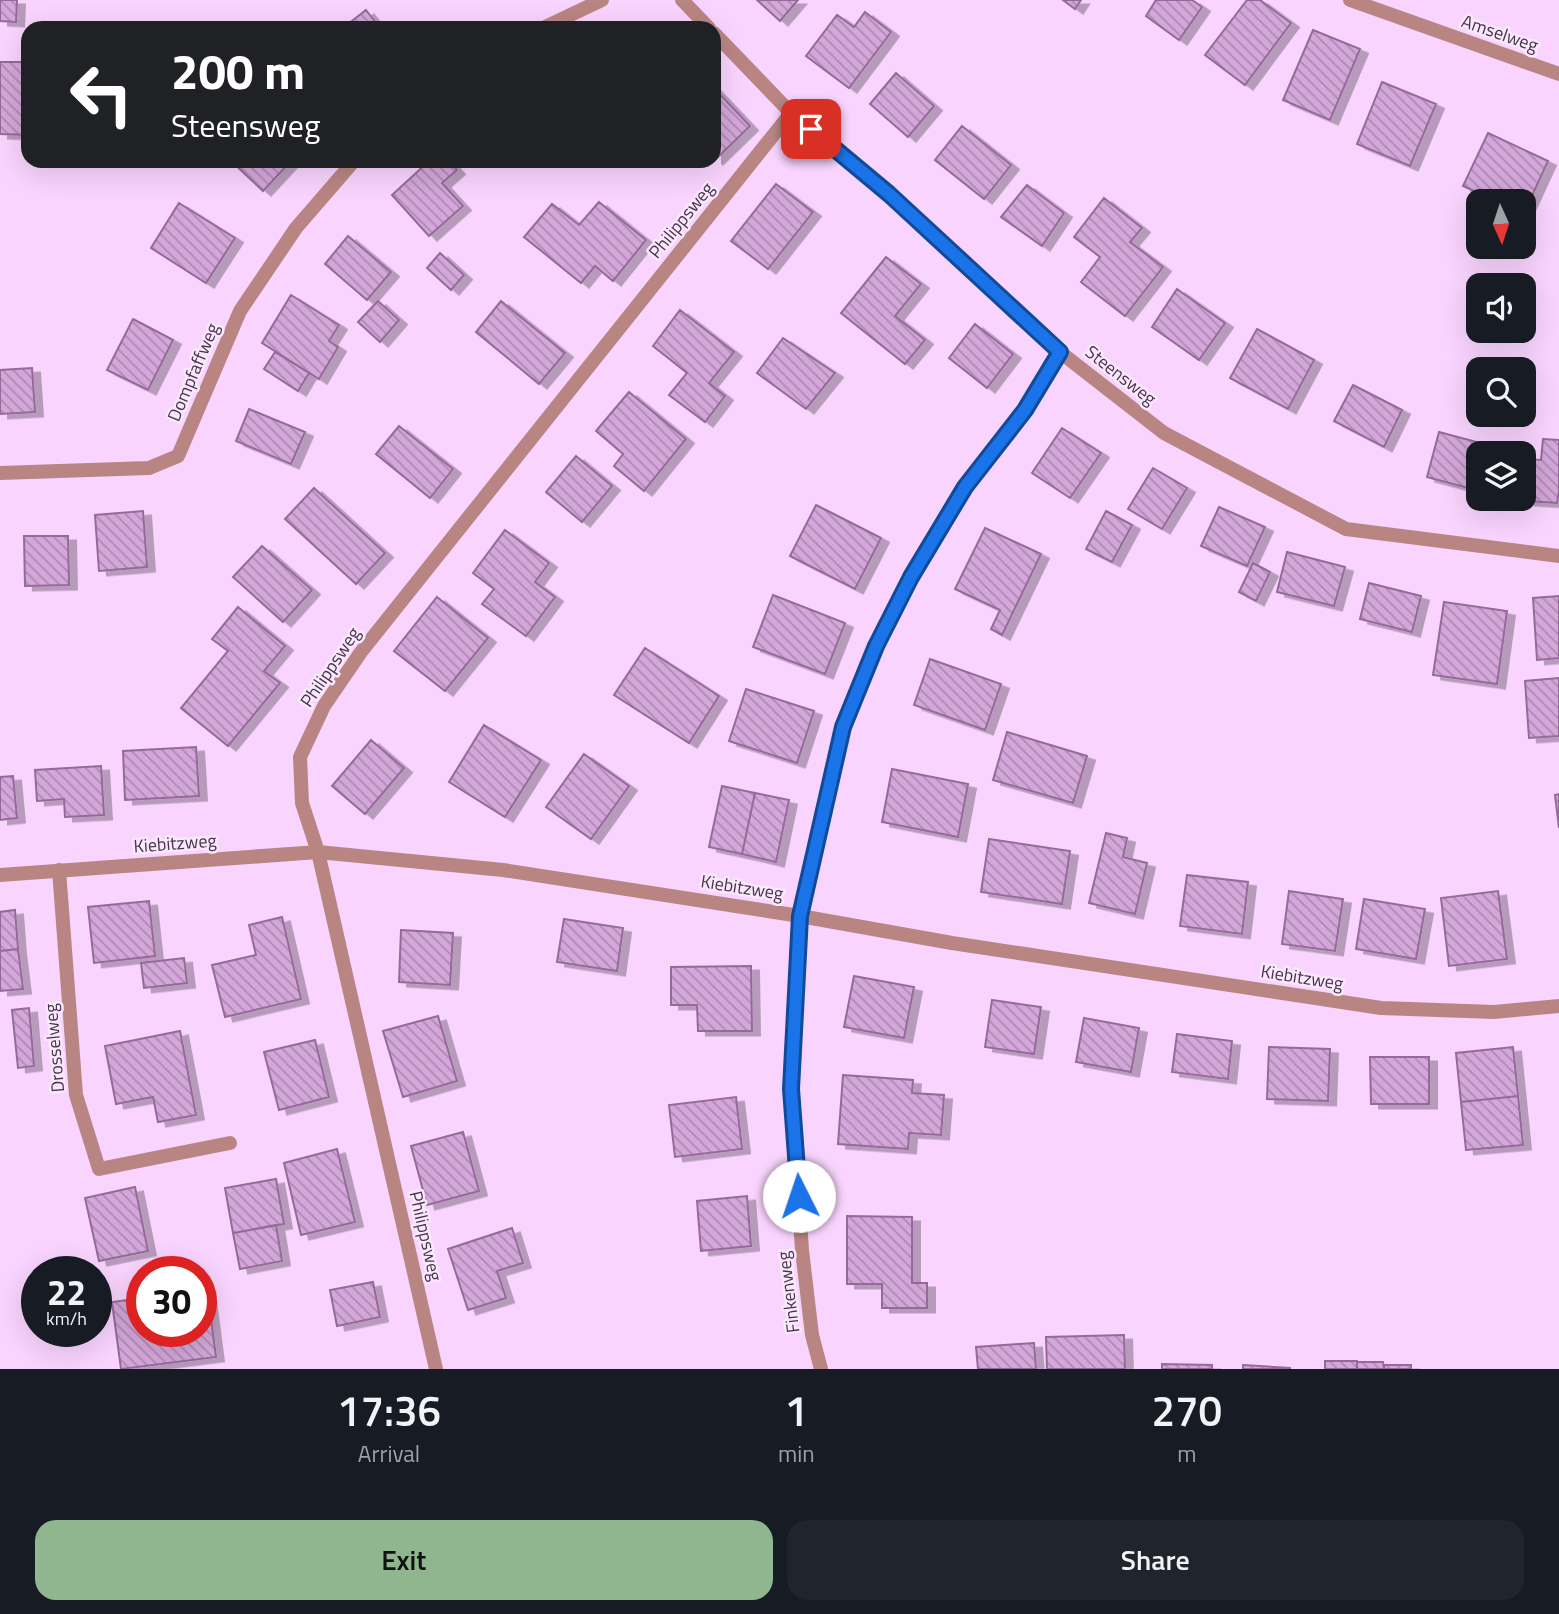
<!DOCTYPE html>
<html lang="en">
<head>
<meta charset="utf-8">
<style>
  body { margin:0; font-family:"Titillium Web",sans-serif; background:#20242c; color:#f1f3f6; height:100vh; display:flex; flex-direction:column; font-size:26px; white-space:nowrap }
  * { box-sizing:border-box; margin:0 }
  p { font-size:23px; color:#9ea1a6 }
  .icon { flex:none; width:38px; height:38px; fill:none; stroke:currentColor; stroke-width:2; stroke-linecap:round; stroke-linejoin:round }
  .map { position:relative; height:1369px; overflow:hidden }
  .panel { display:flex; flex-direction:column; background:#171b24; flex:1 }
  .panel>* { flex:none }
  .top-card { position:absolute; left:21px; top:21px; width:700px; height:147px; border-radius:21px; box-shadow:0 7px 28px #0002; background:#202124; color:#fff; overflow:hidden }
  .needle { width:46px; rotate:177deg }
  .controls { position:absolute; left:1466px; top:189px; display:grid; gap:14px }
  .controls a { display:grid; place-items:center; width:70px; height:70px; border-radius:14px; background:#171b24; box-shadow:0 7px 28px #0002; font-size:35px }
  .speed { position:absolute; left:21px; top:1256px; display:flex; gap:14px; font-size:35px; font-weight:700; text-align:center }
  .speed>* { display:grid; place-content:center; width:91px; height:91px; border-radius:50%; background:#171b24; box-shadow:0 7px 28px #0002; line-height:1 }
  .speed small { font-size:18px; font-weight:400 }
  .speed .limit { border:10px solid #d22; background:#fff; color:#111 }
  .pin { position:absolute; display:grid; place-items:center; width:60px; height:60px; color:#fff; margin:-30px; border-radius:14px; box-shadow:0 4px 10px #0006 }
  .me { position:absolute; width:77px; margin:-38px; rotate:356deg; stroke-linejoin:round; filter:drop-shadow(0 0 5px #0008) }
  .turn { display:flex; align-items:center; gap:24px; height:147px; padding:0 35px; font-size:32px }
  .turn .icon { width:91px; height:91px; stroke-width:2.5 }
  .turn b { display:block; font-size:49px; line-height:60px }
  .eta { display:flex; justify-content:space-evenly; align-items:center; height:119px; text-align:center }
  .eta b { font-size:42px; font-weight:600; line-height:49px }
  .button { display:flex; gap:14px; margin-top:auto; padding:14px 35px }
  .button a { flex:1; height:80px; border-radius:21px; background:#8fb68f; color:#111; font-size:28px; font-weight:600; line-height:80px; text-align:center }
  .button a+a { background:#20242c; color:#f1f3f6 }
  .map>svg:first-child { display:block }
  .building { fill:url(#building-back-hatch); stroke:#956b9b; stroke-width:2; filter:url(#shadow) }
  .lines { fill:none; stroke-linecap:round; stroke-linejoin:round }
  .street { stroke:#b98583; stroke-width:14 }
  .route-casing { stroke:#114b97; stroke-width:18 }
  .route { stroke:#1a73e8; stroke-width:12 }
  .labels { text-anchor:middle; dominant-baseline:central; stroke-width:5; stroke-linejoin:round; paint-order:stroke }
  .street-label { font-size:18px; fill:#463449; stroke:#fbe8fe }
</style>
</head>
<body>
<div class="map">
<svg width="1559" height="1369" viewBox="0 0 1559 1369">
  <defs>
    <pattern id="building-back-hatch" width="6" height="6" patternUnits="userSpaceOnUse" patternTransform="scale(1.75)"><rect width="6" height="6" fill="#d4a7da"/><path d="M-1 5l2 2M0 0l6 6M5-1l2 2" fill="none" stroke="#ae89b3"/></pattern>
    <filter id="shadow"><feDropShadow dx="8" dy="4.5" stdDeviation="0" flood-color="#0004"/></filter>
  </defs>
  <rect width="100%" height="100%" fill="#f9d4fe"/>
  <path class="building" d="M0,0H17L16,22L0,21Z
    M757,0H798L780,21Z
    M1063,0H1081L1075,9Z
    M1156,0H1192L1202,7L1179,40L1146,16Z
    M1247,0H1260L1291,23L1245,85L1205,55Z
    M366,10L380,28H343Z
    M865,12L891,32L849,88L806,56L837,15L854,27Z
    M1313,30L1360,49L1330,120L1283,100Z
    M0,62H28V135L0,134Z
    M896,73L934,106L908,137L870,104Z
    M1382,82L1436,104L1410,166L1357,144Z
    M714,88L750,126L715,160L714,159Z
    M962,126L1011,165L984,199L935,160Z
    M1488,133L1548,161L1524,213V201H1496L1463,186Z
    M231,161H291L263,191Z
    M429,161H449L457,170L442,183L463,206L429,236L392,195Z
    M776,184L813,212L768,269L731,241Z
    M1027,185L1064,213L1042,246L1001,217Z
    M1104,198L1142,228L1130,242L1163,267L1125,316L1081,282L1100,257L1074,237Z
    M599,202L646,240L613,281L595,266L581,283L524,237L552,204L579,225Z
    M179,203L235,238L206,283L151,248Z
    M348,236L391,272L367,300L325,264Z
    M440,253L464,275L451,290L427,268Z
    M886,257L921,284L895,316L925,340L905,364L841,313Z
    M1177,289L1225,323L1199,360L1152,327Z
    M291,295L339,325L329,341L338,347L319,379L262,343Z
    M378,301L399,320L380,342L358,322Z
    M501,301L565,353L539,384L476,332Z
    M680,310L734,352L709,383L725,396L705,422L669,395L687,373L653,346Z
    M133,319L173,340L148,390L107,370Z
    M975,324L1013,354L987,388L949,358Z
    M1257,329L1314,360L1288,409L1230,378Z
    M783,338L835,373L806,409L757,373Z
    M275,352L309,373L298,391L264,369Z
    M32,368L35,412L0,414V370Z
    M1353,385L1402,410L1384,447L1334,421Z
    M629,392L686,439L644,491L614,466L623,454L596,431Z
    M249,409L305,432L291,464L236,441Z
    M399,426L453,469L430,498L376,454Z
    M1062,428L1101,453L1070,498L1032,473Z
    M1439,432L1499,448L1498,453H1479V491L1427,477Z
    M1543,439L1559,440V491L1557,503L1527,501L1530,459L1541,460Z
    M576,456L612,486L582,522L546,492Z
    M1153,468L1187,488L1162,529L1128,509Z
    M314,488L385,553L356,584L285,519Z
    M816,505L881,538L855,589L790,556Z
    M1219,507L1265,527L1247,566L1201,546Z
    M143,511L147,567L99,571L95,515Z
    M1106,511L1132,525L1112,562L1086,549Z
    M985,528L1041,554L1002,635L991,629L1000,610L955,589Z
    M505,530L549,563L535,582L555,597L526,636L482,604L494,589L473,573Z
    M24,536H68L69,585L25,586Z
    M262,546L312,590L283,622L233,577Z
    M1287,552L1345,567L1334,606L1277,592Z
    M1253,563L1270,572L1256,601L1239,592Z
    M1369,583L1421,596L1412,632L1360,619Z
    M773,595L845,623L825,674L753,647Z
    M1559,596V658L1537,660L1533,598Z
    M437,597L488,638L445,691L394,651Z
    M1444,602L1507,611L1497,684L1433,675Z
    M238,607L285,646L264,671L280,683L228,746L181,708L228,651L212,639Z
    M645,648L719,696L689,743L614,695Z
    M930,659L1001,684L985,730L914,705Z
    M1559,678V736L1529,738L1525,681Z
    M746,689L814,711L797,763L729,741Z
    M484,725L541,760L505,817L449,782Z
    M1007,732L1087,756L1073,803L993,780Z
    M371,740L404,768L365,814L332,786Z
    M196,747L199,796L125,800L123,751Z
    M584,754L629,786L591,839L546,807Z
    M101,766L104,815L65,817L64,799L37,801L35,770Z
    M892,769L968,784L958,837L882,822Z
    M13,776L17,818L0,820V777Z
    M722,786L755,793L742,854L709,847Z
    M755,793L789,800L776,862L742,854Z
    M1559,794V828L1555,795Z
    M1106,833L1127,838L1123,857L1147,863L1135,914L1089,903Z
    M989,839L1070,851L1062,904L981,892Z
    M1187,875L1248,882L1242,934L1180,926Z
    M1289,891L1343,899L1335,951L1282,944Z
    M1498,891L1507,959L1449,966L1441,898Z
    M1364,899L1425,909L1416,959L1356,949Z
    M149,901L155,956L94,963L88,907Z
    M15,910L18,949L0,951V912Z
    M282,917L301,999L225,1017L212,965L256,955L249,925Z
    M564,919L623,928L617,971L557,962Z
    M401,930L453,933L450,985L399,982Z
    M18,949L23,989L0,991V951Z
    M184,958L187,983L144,988L141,963Z
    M751,966L752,1031H698L697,1005H671V967Z
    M854,976L914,987L904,1038L844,1027Z
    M992,1000L1041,1007L1034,1054L985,1047Z
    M29,1008L34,1066L18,1068L12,1010Z
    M438,1016L457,1081L403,1097L383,1031Z
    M1084,1018L1139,1028L1131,1072L1076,1062Z
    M180,1031L196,1115L158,1122L153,1097L116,1104L105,1046Z
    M1177,1034L1232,1041L1228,1079L1172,1072Z
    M315,1040L329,1097L279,1110L264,1052Z
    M1269,1047L1330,1049L1328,1101L1267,1099Z
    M1513,1047L1518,1096L1461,1102L1456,1053Z
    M1370,1057H1429V1104H1371Z
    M843,1075L913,1080L912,1093L944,1095L941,1135L909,1133L908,1149L838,1144Z
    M1518,1096L1523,1145L1466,1150L1461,1102Z
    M736,1097L742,1149L675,1157L669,1105Z
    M463,1132L479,1191L427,1205L411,1146Z
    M337,1149L355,1222L301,1235L284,1163Z
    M276,1179L284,1224L233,1233L225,1188Z
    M135,1187L148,1251L99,1261L85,1198Z
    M747,1196L751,1246L701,1251L697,1201Z
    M847,1216L912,1217V1283H927V1308H882V1284H847Z
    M276,1225L282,1261L240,1269L233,1233Z
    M512,1228L523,1263L497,1271L506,1298L468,1310L448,1249Z
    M373,1282L380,1317L337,1326L330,1290Z
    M207,1289L216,1357L121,1369L112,1302L142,1298V1332H201V1290Z
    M1124,1335L1125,1369H1047L1046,1337Z
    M1034,1343L1036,1369H978L976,1347Z
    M1325,1361H1357V1369H1325Z
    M1357,1362H1383L1384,1369H1357Z
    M1162,1364L1212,1365V1369H1162Z
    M1243,1365L1290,1368V1369H1243Z
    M1384,1365H1411V1369H1384Z"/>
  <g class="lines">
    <path class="street" d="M682,0L709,28
      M1350,0L1559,74
      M543,28L602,0
      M714,33L791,113L889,194L1060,352L1164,433L1346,529L1559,556
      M0,473L149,468L178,456L240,311L296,228L354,161
      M59,870L76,1095L99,1169L230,1143
      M0,875L318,852L503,870L800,916L952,943L1381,1008L1494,1012L1559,1006
      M436,1369L318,852L302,803L300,757L324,706L361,652L791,113
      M821,1369L812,1335L802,1250L791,1089L800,916L843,727L876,646L911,577L965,487L1025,410L1060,352"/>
  </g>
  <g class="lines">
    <g class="route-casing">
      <path id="route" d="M799,1196L791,1089L800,916L843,727L876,646L911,577L965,487L1025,410L1060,352L889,194L811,129"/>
    </g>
    <use href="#route" class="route"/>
  </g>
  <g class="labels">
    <g class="street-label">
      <text transform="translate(1500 33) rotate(19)">Amselweg</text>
      <text transform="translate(681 220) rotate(-51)">Philippsweg</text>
      <text transform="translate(193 372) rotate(-67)">Dompfaffweg</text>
      <text transform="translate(1121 375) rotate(38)">Steensweg</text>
      <text transform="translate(330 667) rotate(-56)">Philippsweg</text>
      <text transform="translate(175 843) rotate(-4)">Kiebitzweg</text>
      <text transform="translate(742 887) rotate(9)">Kiebitzweg</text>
      <text transform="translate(1302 977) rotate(9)">Kiebitzweg</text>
      <text transform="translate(54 1048) rotate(-95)">Drosselweg</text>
      <text transform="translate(426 1236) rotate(77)">Philippsweg</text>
      <text transform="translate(788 1292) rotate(-97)">Finkenweg</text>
    </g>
  </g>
</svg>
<div class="controls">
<a><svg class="needle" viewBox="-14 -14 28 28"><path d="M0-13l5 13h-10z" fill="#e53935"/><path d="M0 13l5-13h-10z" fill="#9ea1a6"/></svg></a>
<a><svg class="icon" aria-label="sound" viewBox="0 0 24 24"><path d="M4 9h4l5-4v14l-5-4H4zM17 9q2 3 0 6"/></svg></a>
<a><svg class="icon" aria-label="search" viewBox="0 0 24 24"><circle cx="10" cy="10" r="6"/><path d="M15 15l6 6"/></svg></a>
<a><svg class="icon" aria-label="layers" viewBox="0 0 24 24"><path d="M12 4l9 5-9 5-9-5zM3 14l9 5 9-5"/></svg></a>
</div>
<div class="speed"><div>22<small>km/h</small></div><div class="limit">30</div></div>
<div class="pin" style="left:811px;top:129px;background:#d93025"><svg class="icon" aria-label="arrive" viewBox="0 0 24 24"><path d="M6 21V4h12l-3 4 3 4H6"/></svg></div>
<svg class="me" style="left:799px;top:1196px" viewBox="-20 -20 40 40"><circle r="19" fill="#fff"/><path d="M0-13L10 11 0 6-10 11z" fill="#1a73e8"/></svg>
<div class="top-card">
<div class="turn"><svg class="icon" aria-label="left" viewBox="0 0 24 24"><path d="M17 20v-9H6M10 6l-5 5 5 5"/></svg><div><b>200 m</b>Steensweg</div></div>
</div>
</div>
<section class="panel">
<div class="eta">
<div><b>17:36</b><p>Arrival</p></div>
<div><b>1</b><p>min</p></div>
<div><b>270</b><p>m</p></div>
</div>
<div class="button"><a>Exit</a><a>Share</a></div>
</section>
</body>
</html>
